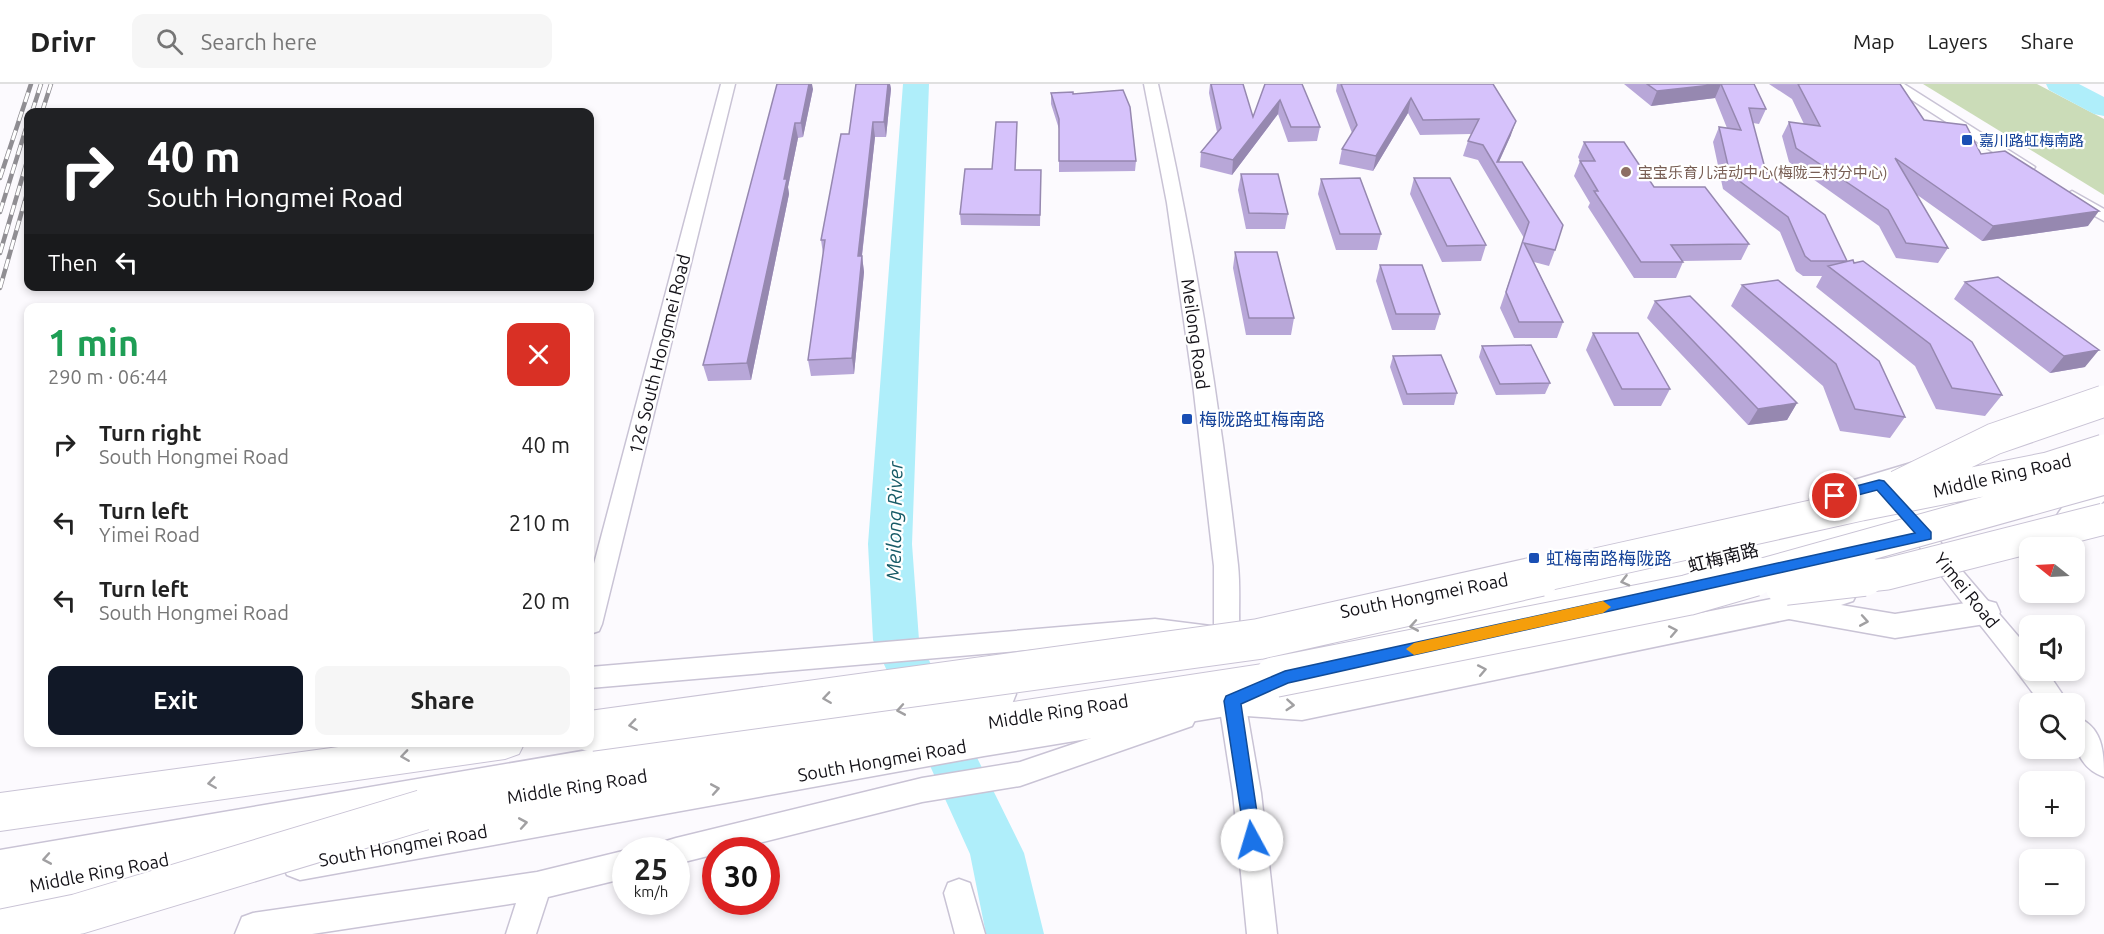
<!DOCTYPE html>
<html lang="en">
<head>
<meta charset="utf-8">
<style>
  body { margin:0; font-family:Ubuntu,"Noto Sans SC",sans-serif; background:#f6f6f6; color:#222; height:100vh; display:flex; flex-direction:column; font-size:22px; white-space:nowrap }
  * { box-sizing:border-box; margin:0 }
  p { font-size:20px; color:#767676 }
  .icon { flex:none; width:33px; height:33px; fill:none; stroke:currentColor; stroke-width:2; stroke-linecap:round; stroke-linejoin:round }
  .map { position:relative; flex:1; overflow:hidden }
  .panel { position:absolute; left:24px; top:219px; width:570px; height:444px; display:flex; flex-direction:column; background:#fff; border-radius:12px; box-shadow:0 3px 9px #0003 }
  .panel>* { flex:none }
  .guide { position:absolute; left:24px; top:24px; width:570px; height:183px; border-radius:12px; box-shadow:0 3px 9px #0003; background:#202124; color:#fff; overflow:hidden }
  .needle { width:39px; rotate:288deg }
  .fabs { position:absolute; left:2019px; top:453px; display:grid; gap:12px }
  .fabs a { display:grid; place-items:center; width:66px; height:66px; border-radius:12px; background:#fff; box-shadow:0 3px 9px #0003; font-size:30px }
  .speed { position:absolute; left:612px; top:753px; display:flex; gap:12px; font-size:30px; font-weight:700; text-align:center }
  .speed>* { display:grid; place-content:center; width:78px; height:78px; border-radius:50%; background:#fff; box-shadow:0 3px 9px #0003; line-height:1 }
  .speed small { font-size:15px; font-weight:400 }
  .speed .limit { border:9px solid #d22; background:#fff; color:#111 }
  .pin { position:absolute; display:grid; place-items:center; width:51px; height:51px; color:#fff; margin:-26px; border:3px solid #fff; border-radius:50%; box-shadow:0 2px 6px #0007 }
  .me { position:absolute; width:66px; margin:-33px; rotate:354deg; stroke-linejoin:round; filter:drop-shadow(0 0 4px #0008) }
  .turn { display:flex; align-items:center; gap:21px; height:126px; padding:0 24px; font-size:27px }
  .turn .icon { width:78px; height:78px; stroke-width:2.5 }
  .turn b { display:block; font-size:42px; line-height:51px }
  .then { display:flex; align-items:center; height:57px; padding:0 24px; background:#0003; gap:12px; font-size:22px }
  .round { display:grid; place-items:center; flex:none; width:63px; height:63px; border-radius:12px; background:#f6f6f6 }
  .summary { display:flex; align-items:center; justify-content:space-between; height:102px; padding:0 24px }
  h1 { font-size:36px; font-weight:600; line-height:45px; color:#1e9e55 }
  .button { display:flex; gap:12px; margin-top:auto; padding:12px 24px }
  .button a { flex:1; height:69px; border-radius:12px; background:#111827; color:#fff; font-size:24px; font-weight:600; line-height:69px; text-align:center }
  .button a+a { background:#f6f6f6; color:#222 }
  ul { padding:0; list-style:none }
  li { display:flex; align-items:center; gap:18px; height:78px; padding:0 24px }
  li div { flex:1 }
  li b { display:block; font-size:22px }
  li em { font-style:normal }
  header { display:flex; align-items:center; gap:36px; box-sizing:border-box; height:84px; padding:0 30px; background:#fff; border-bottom:2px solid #e0e0e0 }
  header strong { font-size:28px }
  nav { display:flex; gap:33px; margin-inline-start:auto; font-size:21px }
  .search { width:420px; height:54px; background:#f6f6f6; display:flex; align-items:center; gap:15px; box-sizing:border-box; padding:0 21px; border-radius:12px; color:#767676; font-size:22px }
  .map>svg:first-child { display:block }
  .green { fill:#cbdcb8 }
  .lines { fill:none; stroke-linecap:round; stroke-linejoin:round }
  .river { fill:#afeefa; fill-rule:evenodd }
  .minor-casing { stroke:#c9c3d5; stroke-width:3 }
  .major-casing { stroke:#c9c3d5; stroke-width:3 }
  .highway-casing { stroke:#c9c3d5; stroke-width:2 }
  .minor { fill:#fff; fill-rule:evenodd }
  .major { fill:#fff; fill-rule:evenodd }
  .highway { fill:#fff; fill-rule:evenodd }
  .rail-casing { stroke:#908e93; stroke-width:4.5 }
  .rail { stroke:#fff; stroke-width:3; stroke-dasharray:10; stroke-linecap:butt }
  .highway-bridge-far1-casing { stroke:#c9c3d5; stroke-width:33; stroke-linecap:butt }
  .highway-bridge-casing { stroke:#c9c3d5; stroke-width:42; stroke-linecap:butt }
  .highway-bridge-far1 { stroke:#fff; stroke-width:31 }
  .highway-bridge { stroke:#fff; stroke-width:40 }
  .wall { fill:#b8a7d8 }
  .shaded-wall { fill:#9688b0 }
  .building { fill:#d6c2fb; stroke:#9688b0; stroke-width:1.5 }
  .oneway { stroke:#a1a0a2 }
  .route { fill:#1a73e8; stroke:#114b97; stroke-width:1.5 }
  .slow { fill:#f59e0b }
  .transit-dot { fill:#1a4fb4; stroke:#fff; stroke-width:2 }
  .education-dot { fill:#8d6e63; stroke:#fff; stroke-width:2 }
  .labels { text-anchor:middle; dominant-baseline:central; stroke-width:4.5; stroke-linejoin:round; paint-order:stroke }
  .far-transit-label { font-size:15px; fill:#164399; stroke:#fff; text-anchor:start }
  .far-education-label { font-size:15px; fill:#785e54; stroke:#fff; text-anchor:start }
  .street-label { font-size:18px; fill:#131117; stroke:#fff }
  .transit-label { font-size:18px; fill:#164399; stroke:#fff; text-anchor:start }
  .water-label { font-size:20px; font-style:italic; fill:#185b67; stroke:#fff }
</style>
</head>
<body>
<header>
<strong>Drivr</strong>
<div class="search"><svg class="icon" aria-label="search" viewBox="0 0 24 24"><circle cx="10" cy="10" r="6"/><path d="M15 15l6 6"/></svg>Search here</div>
<nav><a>Map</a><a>Layers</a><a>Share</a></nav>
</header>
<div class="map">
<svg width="2104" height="850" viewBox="0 0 2104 850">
  <rect width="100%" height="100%" fill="#fcfafe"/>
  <path class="green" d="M1923,0H2037L2104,35V111Z"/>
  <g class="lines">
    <path class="river" d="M903,0H929L912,460L919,556L1024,769L1044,850H986L970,770L873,556L868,460Z
      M2046,0H2079L2104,13V32L2094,30L2049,6Z"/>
    <g class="minor-casing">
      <path id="minor" d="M721,0H735L602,540L599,547L590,550V495Z
        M1144,0H1158C1194,159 1220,320 1238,481C1241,510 1237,539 1241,568L1237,575L1228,578L1219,575L1215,568L1214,550L1211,556L1202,559L1155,555L590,604V583L1155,535L1211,542L1214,547V482L1193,300L1167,119Z
        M1887,0H1904L2035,83L2033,86H2021Z
        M2072,107L2104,125V137L2066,116L2064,112Z
        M1912,427L1920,429L1953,476L2030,566V586H2046L2069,620H2041C1997,559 1947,503 1904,441L1901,435L1904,429Z
        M1232,606L1241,609L1245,617L1261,709L1277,850H1247L1233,709L1221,632L1208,630L1204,622L1208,614Z
        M1183,623L1192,626L1196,634L1192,642L1020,702L922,718L731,766H716V770L676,780V766H662L666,757L676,754L922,694L1020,678Z
        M2074,632C2103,642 2104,667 2104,693C2075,682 2074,658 2074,632Z
        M627,766L626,794L548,813L536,850H506L516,819L312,850H235L242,833L253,829L537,788Z
        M959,795L970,799L985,850H955L944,809L948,799Z"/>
    </g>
    <g class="major-casing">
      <path id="major" d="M1921,376L1931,379L1935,386L1931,393L1824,425L1814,422L1810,415L1814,408Z
        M2104,390V417C2090,430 2080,447 2060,440L2056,433C2065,417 2086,395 2104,390Z
        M1948,405L1958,408L1962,415L1958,422L1906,438L1511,537L1333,570L1322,566L1317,557L1322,548L1333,544L1511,513L1905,418Z
        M1842,497L1853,501L1857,509L1853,517L1841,521L1895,530L1985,516L1996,519L2000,528L1996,537L1985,540L1895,554L1789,535L1302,636L1232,631L984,672L300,796L287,791L281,779L287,767L300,762L984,642L1232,603L1302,608L1786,512Z
        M1000,596L1012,600L1016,610L1012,620L1000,624L0,800V766Z"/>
    </g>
    <g class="highway-casing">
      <path id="highway" d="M1275,578L1288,582L1294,593L1288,604L1275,608L397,750L382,744L376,731L382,718L397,712Z
        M375,658H525L519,670L505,675L0,747V709Z
        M281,734L296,739L302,753L296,767L281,772L0,828V786Z"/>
    </g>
    <use href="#minor" class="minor"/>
    <use href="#major" class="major"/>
    <use href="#highway" class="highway"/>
    <g class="rail-casing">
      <path id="rail" d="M32,28L41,0
        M42,28L51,0
        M0,94L31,0
        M0,128L28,38
        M0,169L28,74
        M0,204L28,106"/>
    </g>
    <use href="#rail" class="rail"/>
    <g class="highway-bridge-far1-casing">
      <path id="highway-bridge-far1" d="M1898,402L1994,355L2104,317
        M1533,494L1861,421L2048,384L2104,366
        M1749,494L2104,395
        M1850,494L1887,490L2104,435"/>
    </g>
    <g class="highway-bridge-casing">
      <path id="highway-bridge" d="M1785,501L1864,492
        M1275,593L1688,511L1754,492
        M590,647L1259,555L1540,492
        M0,846L78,830L423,726"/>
    </g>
    <use href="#highway-bridge-far1" class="highway-bridge-far1"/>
    <use href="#highway-bridge" class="highway-bridge"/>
  </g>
  <path class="wall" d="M777,0L813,5L803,53L798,54L788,103L789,110L751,296L708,297L703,281Z
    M856,0H890L891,5L886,53H875L862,172L864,188L854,290L811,292L808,276L823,170L821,156L849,50Z
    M1210,0H1243L1253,33L1265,0L1320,43L1317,57L1288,58L1278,30L1232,91L1200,83L1201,68L1217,48L1209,9Z
    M1337,0H1493L1511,51L1499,78L1555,166L1549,182L1534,178L1563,238L1557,254H1514L1500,224L1524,154L1478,76L1463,72L1468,57L1471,50L1420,51L1408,29L1373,87L1339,80L1342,65L1352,49L1336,7Z
    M1624,0H1754L1766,25L1759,40L1753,39L1766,88L1847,177L1854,179L2002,311L1985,332L1936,325L1915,282L1816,203L1822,192H1803L1796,187L1780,148L1723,105L1713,58L1719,43L1727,44L1715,14L1651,22Z
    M1769,0H1900L1924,36L1981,70L2088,142L1982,157L1916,110L1948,164L1938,179L1896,174L1879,142L1789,78L1782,52L1789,38L1804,40L1792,15Z
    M1051,9L1073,10L1136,77L1135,87L1059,88V45L1051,20Z
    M1017,48L1015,86H1041L1040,142L961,141L960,130L992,85Z
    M1584,58L1654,103L1749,160L1741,176L1683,177V178L1676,194H1634L1588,123L1590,119L1574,92L1580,77L1578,73Z
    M1241,90L1288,130L1285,145H1246L1238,106Z
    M1414,94L1486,161L1481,177L1442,178L1410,110Z
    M1321,95L1381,150L1377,166H1336L1318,110Z
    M1235,168L1294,234L1291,251H1246L1233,184Z
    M1380,181L1440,230L1435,246H1392L1376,197Z
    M1965,198L2085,283L2050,289L1954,215Z
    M1742,201L1905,333L1890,354L1840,347L1823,302L1731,222Z
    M1655,217L1797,319L1787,336L1748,341L1647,234Z
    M1593,249L1670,305L1661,322H1614L1586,266Z
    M1482,262L1550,299L1545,310L1496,311L1479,273Z
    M1393,272L1457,309L1454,321H1403L1390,283Z"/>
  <path class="shaded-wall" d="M809,0H812L813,5L803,53L801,39Z
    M888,0H890L891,5L886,53L884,38Z
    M1721,0L1715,14L1651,22L1657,7Z
    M1411,14L1408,29L1373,87L1376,72Z
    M1280,16L1278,30L1232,91L1233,76Z
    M1516,37L1511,51L1496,84L1497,78Z
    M873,38L875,53L860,188L858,172Z
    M795,39L798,54L788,103L789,110L751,296L747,279Z
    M2099,127L2088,142L1982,157L1993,142Z
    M862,172L864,188L854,290L852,274Z
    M2099,266L2085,283L2050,289L2064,272Z
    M1797,319L1787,336L1748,341L1758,325Z"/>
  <path class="building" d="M777,0H809L801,39H795L784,95H787L747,279L703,281Z
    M856,0H888L884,38H873L858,172H862L852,274L808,276L825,156H821L841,50H849Z
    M1211,0H1243L1253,33L1265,0H1302L1320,43H1291L1280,16L1233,76L1201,68L1221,44Z
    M1341,0H1493L1516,37L1497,78H1522L1563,141L1555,166L1524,159L1563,238H1519L1506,208L1529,138L1483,61L1468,57L1479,35L1423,36L1411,14L1376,72L1342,65L1357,41Z
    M1647,0H1721L1657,7Z
    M1721,0H1754L1766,25L1749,24L1766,88L1825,131L1847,177H1811L1805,172L1788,133L1730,90L1719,43L1741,46Z
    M1798,0H1900L1924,36L1966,41L1981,70L2005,67L2099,127L1993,142L1895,74L1948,164L1906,159L1888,126L1796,64L1789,38L1820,42Z
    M1123,6L1130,23L1136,77H1059V35L1051,9L1073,8V10Z
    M996,38H1017L1015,86H1041L1040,131L960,130L965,85H992Z
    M1584,58H1624L1654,103H1705L1749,160L1671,161L1683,178H1641L1594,107H1598L1580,77H1595Z
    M1241,90H1278L1288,130L1249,129Z
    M1360,94L1381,150H1340L1321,95Z
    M1414,94H1450L1486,161L1447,162Z
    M1235,168H1277L1294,234H1249Z
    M1853,176L1854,179L1863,177L1972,258L2002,311L1952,304L1930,260L1828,182Z
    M1380,181H1422L1440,230H1396Z
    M1998,193L2099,266L2064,272L1965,198Z
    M1778,196L1879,277L1905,333L1855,325L1836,280L1742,201Z
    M1690,212L1797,319L1758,325L1655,217Z
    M1593,249H1638L1670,305H1622Z
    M1531,261L1550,299L1500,300L1482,262Z
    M1441,271L1457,309L1407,310L1393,272Z"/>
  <defs><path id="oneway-chevron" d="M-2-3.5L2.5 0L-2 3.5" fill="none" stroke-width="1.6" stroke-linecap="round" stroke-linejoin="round" transform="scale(1.5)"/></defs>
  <g class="oneway">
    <use href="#oneway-chevron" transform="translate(1625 497) rotate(166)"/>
    <use href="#oneway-chevron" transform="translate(1864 537) rotate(10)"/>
    <use href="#oneway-chevron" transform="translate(1414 542) rotate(170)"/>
    <use href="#oneway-chevron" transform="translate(1673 547) rotate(-11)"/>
    <use href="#oneway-chevron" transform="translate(1482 586) rotate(-11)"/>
    <use href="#oneway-chevron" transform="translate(827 614) rotate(172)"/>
    <use href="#oneway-chevron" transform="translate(1290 621) rotate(4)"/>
    <use href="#oneway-chevron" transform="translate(901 626) rotate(170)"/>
    <use href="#oneway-chevron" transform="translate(633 641) rotate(172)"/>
    <use href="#oneway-chevron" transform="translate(405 672) rotate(172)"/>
    <use href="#oneway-chevron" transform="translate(212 699) rotate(172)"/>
    <use href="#oneway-chevron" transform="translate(715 705) rotate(-10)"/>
    <use href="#oneway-chevron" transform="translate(523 739) rotate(-10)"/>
    <use href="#oneway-chevron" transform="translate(47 775) rotate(170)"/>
  </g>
  <path class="route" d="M1879,396L1884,397L1931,448V455L1288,599L1241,620L1261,756L1258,762L1252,764L1246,762L1224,617L1226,612L1285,587L1915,449L1877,406L1835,417L1828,412L1830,409Z"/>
  <path class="slow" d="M1603,517L1611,523L1603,529L1414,571L1406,565L1414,559Z"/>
  <g class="transit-dot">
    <rect x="1961" y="50" width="12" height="12" rx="3"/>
    <rect x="1181" y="329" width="12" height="12" rx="3"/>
    <rect x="1528" y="468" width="12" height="12" rx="3"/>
  </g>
  <circle class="education-dot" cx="1626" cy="88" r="6"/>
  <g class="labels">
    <g class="far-transit-label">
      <text x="1979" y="56">嘉川路虹梅南路</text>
    </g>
    <g class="far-education-label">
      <text x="1638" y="88">宝宝乐育儿活动中心(梅陇三村分中心)</text>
    </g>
    <g class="street-label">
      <text transform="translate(1196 250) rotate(82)">Meilong Road</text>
      <text transform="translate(659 270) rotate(-76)">126 South Hongmei Road</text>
      <text transform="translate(2002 391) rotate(-13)">Middle Ring Road</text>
      <text transform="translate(1723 473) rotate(-14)">虹梅南路</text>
      <text transform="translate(1967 506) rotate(51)">Yimei Road</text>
      <text transform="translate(1424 511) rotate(-11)">South Hongmei Road</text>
      <text transform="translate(1058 627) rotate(-9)">Middle Ring Road</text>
      <text transform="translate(882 676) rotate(-10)">South Hongmei Road</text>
      <text transform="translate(577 702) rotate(-9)">Middle Ring Road</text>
      <text transform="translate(403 761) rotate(-10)">South Hongmei Road</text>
      <text transform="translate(99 788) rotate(-11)">Middle Ring Road</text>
    </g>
    <g class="transit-label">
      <text x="1199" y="335">梅陇路虹梅南路</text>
      <text x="1546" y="474">虹梅南路梅陇路</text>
    </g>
    <g class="water-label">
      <text transform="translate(894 437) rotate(-89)">Meilong River</text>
    </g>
  </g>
</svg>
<div class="fabs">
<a><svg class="needle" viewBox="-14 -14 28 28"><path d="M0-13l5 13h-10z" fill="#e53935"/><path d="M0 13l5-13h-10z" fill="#767676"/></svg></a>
<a><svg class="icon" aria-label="sound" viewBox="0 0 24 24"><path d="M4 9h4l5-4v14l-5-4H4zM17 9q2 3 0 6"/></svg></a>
<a><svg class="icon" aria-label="search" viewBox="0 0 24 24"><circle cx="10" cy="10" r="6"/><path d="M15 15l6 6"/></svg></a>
<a>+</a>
<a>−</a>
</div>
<div class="speed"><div>25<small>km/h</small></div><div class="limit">30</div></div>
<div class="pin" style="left:1835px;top:412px;background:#d93025"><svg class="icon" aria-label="arrive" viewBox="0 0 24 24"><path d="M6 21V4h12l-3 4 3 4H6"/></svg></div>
<svg class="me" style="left:1252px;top:756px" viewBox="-20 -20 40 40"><circle r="19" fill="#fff"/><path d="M0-13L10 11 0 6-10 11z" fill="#1a73e8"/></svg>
<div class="guide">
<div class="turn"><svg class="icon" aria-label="right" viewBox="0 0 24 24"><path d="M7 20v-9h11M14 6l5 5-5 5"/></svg><div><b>40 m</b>South Hongmei Road</div></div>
<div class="then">Then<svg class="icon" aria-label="left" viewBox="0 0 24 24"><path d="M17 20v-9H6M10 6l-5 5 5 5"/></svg></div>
</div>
<section class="panel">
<div class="summary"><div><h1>1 min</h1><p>290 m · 06:44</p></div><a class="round" style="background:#d93025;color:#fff"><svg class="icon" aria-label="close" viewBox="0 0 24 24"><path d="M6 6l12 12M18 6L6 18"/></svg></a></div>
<ul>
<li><svg class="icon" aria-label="right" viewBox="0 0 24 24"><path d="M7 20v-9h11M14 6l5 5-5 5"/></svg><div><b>Turn right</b><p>South Hongmei Road</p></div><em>40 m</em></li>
<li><svg class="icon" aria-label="left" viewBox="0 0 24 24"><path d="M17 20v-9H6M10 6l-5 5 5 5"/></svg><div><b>Turn left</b><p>Yimei Road</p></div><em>210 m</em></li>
<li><svg class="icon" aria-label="left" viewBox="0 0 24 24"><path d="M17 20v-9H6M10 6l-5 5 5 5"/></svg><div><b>Turn left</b><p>South Hongmei Road</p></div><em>20 m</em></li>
</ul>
<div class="button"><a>Exit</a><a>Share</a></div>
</section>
</div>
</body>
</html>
